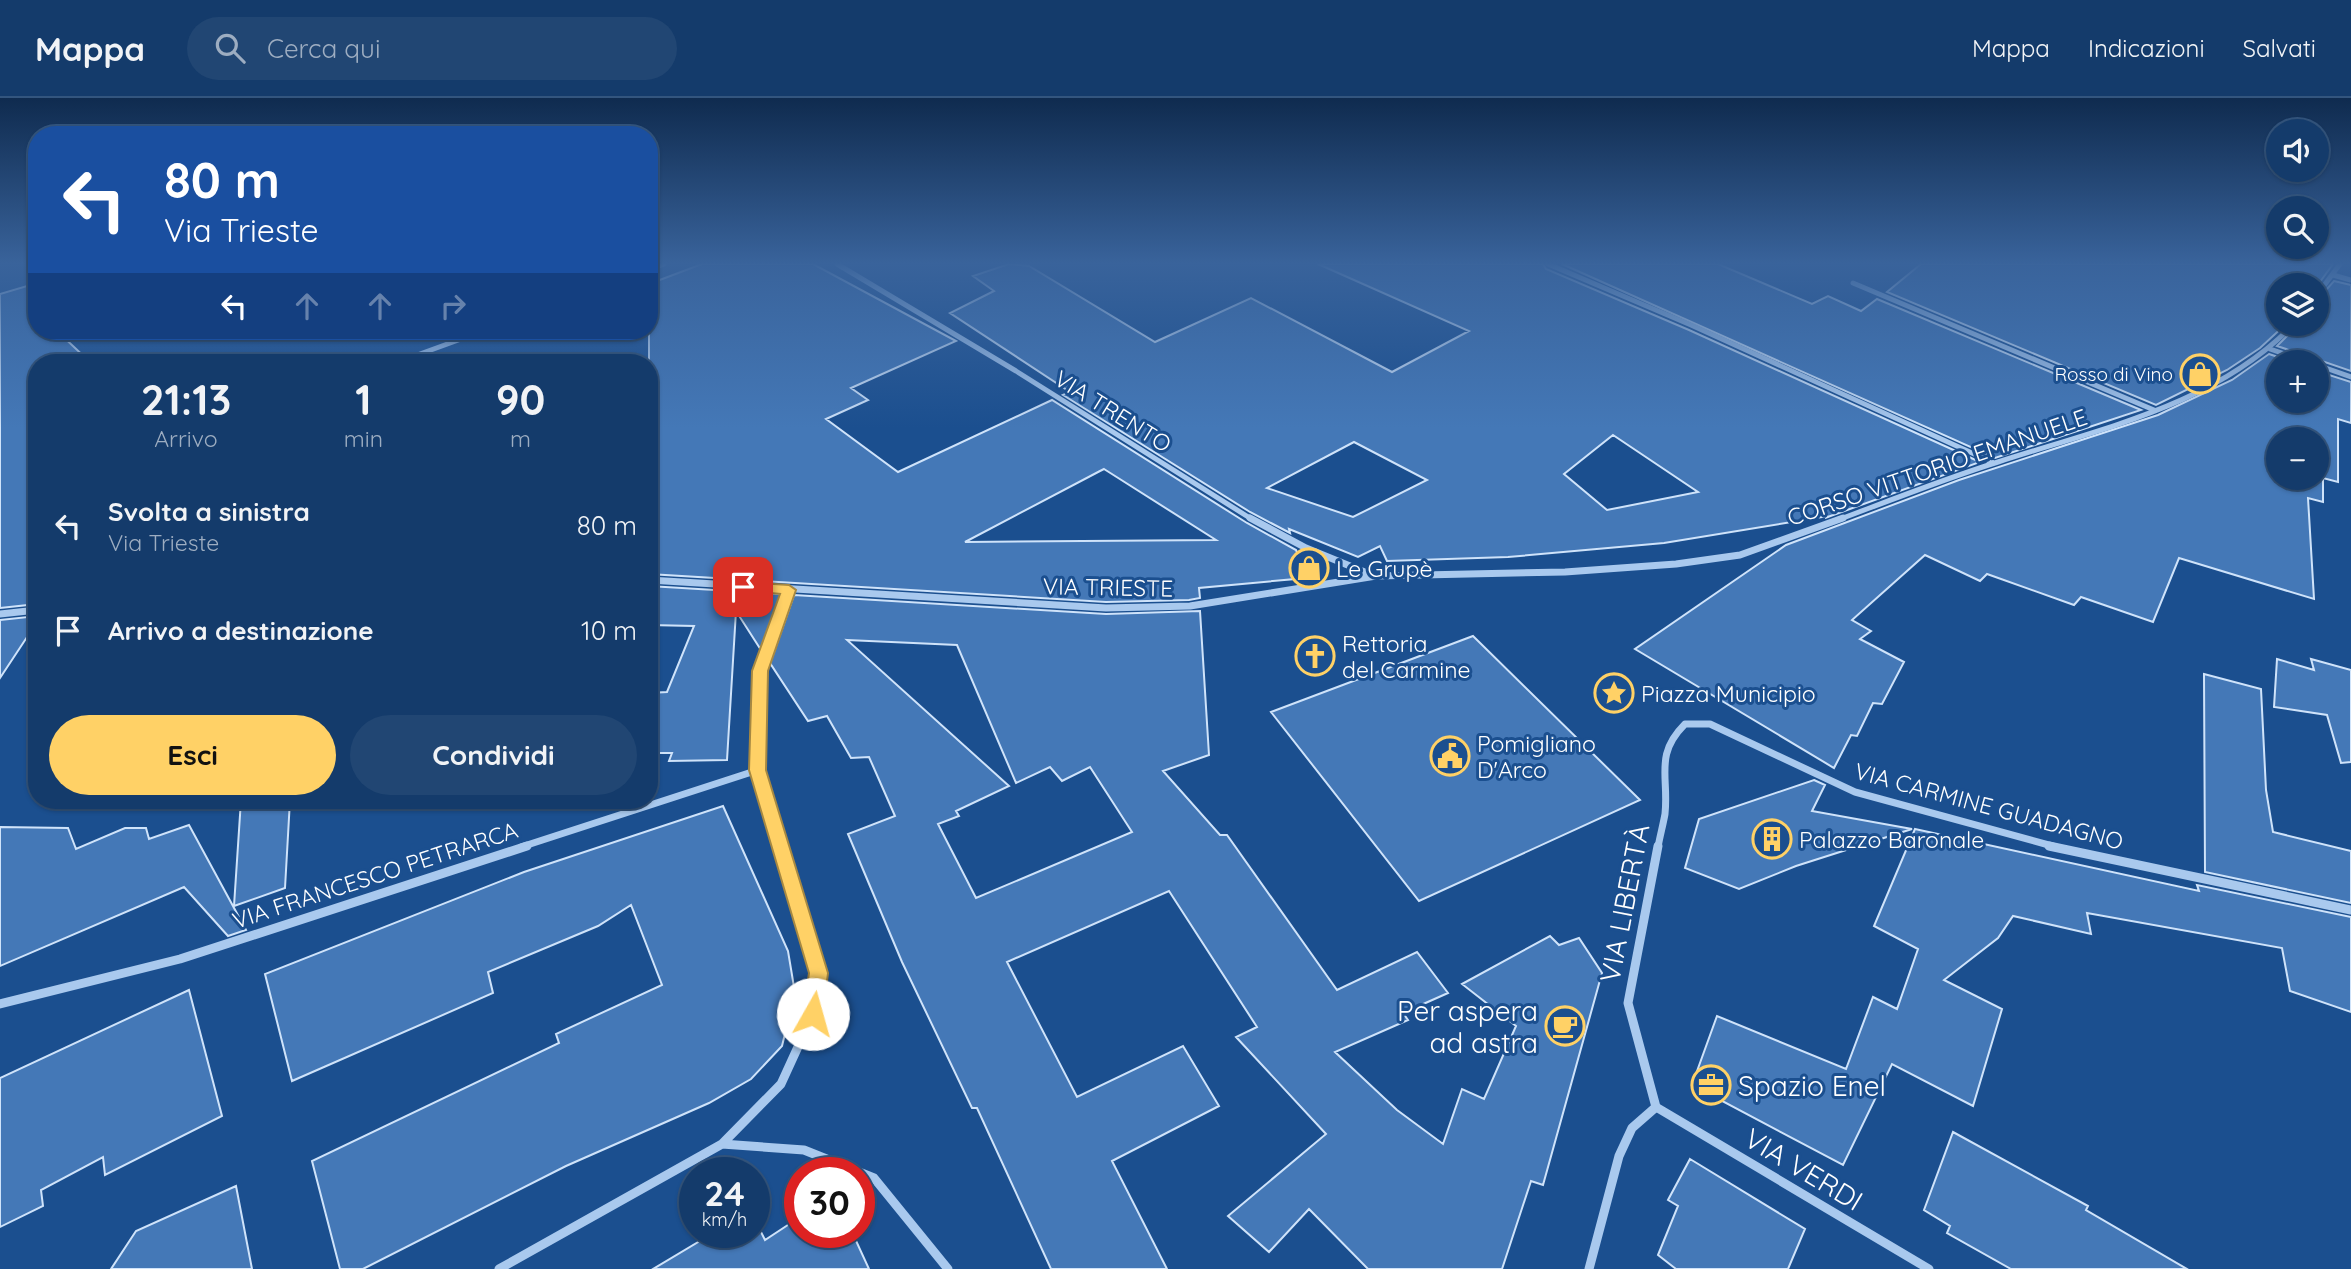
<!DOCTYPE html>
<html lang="it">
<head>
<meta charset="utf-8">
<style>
  body { margin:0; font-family:Quicksand,sans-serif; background:#214673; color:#f1f3f6; height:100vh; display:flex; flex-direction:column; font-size:26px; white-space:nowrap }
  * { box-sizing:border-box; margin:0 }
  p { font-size:23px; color:#9dadc1 }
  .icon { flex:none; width:38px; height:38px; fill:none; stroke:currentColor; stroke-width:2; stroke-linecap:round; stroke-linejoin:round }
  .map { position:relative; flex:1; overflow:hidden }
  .panel { position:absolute; left:28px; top:256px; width:630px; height:455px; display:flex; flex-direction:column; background:#143b6b; border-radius:28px; box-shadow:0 2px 5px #0004,0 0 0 2px #33557e }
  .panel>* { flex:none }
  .guide { position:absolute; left:28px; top:28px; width:630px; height:214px; border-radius:28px; box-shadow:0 2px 5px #0004,0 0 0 2px #33557e; background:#1a4fa0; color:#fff; overflow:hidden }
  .controls { position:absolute; left:2266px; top:21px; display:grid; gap:14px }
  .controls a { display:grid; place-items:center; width:63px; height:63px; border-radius:50%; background:#143b6b; box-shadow:0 2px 5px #0004,0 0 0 2px #33557e; font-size:35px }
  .speed { position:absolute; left:679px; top:1059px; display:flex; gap:14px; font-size:35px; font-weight:700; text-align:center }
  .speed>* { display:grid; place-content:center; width:91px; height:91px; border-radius:50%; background:#143b6b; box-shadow:0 2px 5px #0004,0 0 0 2px #33557e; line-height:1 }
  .speed small { font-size:18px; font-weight:400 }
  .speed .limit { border:10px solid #d22; background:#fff; color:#111 }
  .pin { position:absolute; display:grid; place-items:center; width:60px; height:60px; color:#fff; margin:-30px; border-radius:14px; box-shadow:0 4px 10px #0006 }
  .me { position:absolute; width:77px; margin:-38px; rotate:7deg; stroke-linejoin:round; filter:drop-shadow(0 0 5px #0008) }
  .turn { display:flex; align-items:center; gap:24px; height:147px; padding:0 21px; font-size:32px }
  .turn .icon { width:91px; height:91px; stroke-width:2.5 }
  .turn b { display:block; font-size:49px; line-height:60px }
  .lanes { display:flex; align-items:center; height:66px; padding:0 21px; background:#0003; justify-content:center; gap:35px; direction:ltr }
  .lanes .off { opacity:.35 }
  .eta { display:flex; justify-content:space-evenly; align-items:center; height:119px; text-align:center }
  .eta b { font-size:42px; font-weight:700; line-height:49px }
  .button { display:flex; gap:14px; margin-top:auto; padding:14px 21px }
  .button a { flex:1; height:80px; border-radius:42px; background:#ffd166; color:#111; font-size:28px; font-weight:700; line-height:80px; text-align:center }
  .button a+a { background:#214673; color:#f1f3f6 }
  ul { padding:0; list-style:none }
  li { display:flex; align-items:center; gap:21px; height:105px; padding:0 21px }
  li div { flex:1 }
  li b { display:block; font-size:26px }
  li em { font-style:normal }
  header { display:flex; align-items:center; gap:42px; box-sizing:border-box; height:98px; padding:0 35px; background:#143b6b; border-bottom:2px solid #33557e }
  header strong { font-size:33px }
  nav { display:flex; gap:38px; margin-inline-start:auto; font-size:24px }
  .search { width:490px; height:63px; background:#214673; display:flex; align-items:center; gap:18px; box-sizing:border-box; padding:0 24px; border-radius:38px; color:#9dadc1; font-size:26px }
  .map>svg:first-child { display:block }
  .building { fill:#4478b7; stroke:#cfe3fa; stroke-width:2; fill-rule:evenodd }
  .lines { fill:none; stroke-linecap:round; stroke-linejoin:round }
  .minor-far2 { stroke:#a9c9ee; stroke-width:5 }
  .minor-far1 { stroke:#a9c9ee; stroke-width:7 }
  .minor { stroke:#a9c9ee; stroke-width:9 }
  .route { fill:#ffd166; stroke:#a68842; stroke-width:2 }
  .labels { text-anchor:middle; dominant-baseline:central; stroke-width:6; stroke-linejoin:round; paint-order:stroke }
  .far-poi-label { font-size:19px; fill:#fff; stroke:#1b4f8f; text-anchor:end }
  .street-label { font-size:23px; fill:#fff; stroke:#1b4f8f }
  .poi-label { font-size:23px; fill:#fff; stroke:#1b4f8f; text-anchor:start }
  .near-street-label { font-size:28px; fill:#fff; stroke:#1b4f8f }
  .near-poi-label { font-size:28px; fill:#fff; stroke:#1b4f8f; text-anchor:end }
</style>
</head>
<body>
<header>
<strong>Mappa</strong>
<div class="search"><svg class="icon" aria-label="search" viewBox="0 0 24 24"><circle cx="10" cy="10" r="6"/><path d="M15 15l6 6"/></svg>Cerca qui</div>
<nav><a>Mappa</a><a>Indicazioni</a><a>Salvati</a></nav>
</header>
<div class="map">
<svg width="2351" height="1171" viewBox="0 0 2351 1171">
  <rect width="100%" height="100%" fill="#1b4f8f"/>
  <path class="building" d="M702,166H813L956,243L851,290L868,302L826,321L898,374L1052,302L1247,425L1296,452L1306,480L1199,490L1200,500L1189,502L1106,504L649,476V186ZM1104,371L1216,442L965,444L1100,373Z
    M1009,166L1029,168L1155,244L1251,200L1392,274L1469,233L1318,166H1543L1546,171L1689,232L1980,364L1825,420L1828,418L1664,445L1508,459L1387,463L1380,448L1358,459L1289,431L1290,435L1250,414L1063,297L1070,294L950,215L994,193L973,178ZM1613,337L1698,394L1607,412L1564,376ZM1354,344L1427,382L1353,419L1267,390Z
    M1562,166H1718L1812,206L1828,198L1861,213L1877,201L2141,312L1995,360Z
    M1921,166H2333L2317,188L2278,187V226H2286L2260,250L2227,272L2156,307L1887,194Z
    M2334,183L2351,187V273L2319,262L2313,263L2310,259L2277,248L2299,226H2317V202Z
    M37,185V233H57L90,264H37V506L0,510V196Z
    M2269,256L2293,264H2278V303H2317V273L2351,284V325L2338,321V384L2323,380V404L2308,400L2314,501L2179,460L2153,524L2081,499L2074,507L1987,476L1980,483L1925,457L1852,522L1871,533L1860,541L1904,564L1882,606L1873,605L1857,638L1851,637L1834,670L1635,551L1786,447L1959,382L2158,317L2232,282ZM2278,341H2317V380H2278Z
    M649,488L781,496L761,552L736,513L727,662L669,663L672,655H649V595L667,594L694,528L649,527Z
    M794,497L1106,516L1200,513L1209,657L1163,673L1220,737H1227L1337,892L1417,854L1448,895L1403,915L1408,922L1335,954L1397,1012L1443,1046L1462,991L1484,1001L1516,928L1462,886L1550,838L1559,847L1579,840L1602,875L1543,1087L1531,1083L1502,1171H1368L1309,1111L1269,1154L1228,1118L1326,1036L1236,939L1257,929L1169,793L1007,864L1077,999L1183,948L1219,1008L1112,1063L1167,1171H1051L977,1010H972L902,864L848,736L895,718L869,659L851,660L827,618L808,623L770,565ZM847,542L957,547L1016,685L1050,669L1062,683L1090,669L1132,734L976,800L938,726L959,718L956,713L1009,688Z
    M37,518V524L0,580V522Z
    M1473,538L1640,702L1419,803L1271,614Z
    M2277,561L2314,572L2311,561L2351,572V664L2341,665L2327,617L2274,609Z
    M2204,576L2261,591L2266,692L2273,734L2351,753V805L2205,774Z
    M1814,682L1825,687L1812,713L1912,731L1796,768L1739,791L1685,770L1699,721Z
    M241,702H290L285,790L234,808Z
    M723,708L788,853L795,895L782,948L751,981L709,1005L566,1068L363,1171H340L312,1063L559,945L556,936L662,887L631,807L598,828L488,874L493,895L292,983L265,876L524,774Z
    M189,727L246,832L228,838L184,789L0,868V729L68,730L76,751L125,730H146L149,741Z
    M1915,731L2199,793L2197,787L2351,819V914L2290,893L2282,850L2087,815L2091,836L2013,818L1998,840L1944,882L2002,911L1973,1008L1892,966L1843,1067L1692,987L1717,918L1846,971L1873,899L1897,911L1918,851L1874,828Z
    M189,892L222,1018L105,1077L103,1059L41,1092L43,1108L0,1129V980Z
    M1953,1034L2088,1108L2086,1112L2187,1171H2011L1947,1135L1950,1128L1924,1112Z
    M1690,1061L1805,1131L1788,1171H1676L1658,1157L1678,1108L1668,1102Z
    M236,1088L252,1171H111L136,1133Z
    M800,1119V1134H852L869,1171H653L715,1134H754L756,1124L765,1142Z"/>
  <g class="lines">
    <path class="minor-far2" d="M837,166L1016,273L1253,422
      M1548,166L1691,227L1994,365
      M649,172L664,166
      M2333,177L2351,182
      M1853,185L2154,312
      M2317,197L2340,166
      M2270,251L2308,264
      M398,264L483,233
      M2317,267L2351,279
      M1838,422C1891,402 1944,381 1998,364C2102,330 2216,307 2294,226"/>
    <path class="minor-far1" d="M1250,420L1306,450L1372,477
      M649,482L1106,510L1190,508L1376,478L1565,474L1676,466L1740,457L1843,420
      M0,516L37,512
      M521,749L758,672
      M781,749L758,672L760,574L789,492
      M1658,749C1660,738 1663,727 1665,716C1669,678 1654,657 1685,626H1710L1855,694L2056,749"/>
    <path class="minor" d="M2049,748L2351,812
      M0,906L180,861L527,748
      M1656,1009L1628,905L1658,748
      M1656,1009L1929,1171
      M722,1046L804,1052L874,1080L948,1171
      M499,1171L722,1046L781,986L813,916L818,875L780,748
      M1589,1171L1619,1058L1632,1030L1656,1009"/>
  </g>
  <linearGradient id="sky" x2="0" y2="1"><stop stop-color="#0f2b4f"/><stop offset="0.5" stop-color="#39639b"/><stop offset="1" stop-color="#39639b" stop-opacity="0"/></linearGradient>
  <rect width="2351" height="330" fill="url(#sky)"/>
  <path class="route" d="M743,484L789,487L796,492L768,573L766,672L828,875L823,916L820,923L813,925L806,923L803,916L809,875L749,672L752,573L780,496L737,492V485Z"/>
  <defs>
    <g id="shop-ring" transform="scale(2.0125)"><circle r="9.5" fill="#1b4f8f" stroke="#ffd166" stroke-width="1.5"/><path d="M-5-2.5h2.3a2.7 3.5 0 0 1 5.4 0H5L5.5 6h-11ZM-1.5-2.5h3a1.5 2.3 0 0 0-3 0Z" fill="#ffd166"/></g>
    <g id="church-ring" transform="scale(2.0125)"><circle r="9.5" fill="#1b4f8f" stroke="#ffd166" stroke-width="1.5"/><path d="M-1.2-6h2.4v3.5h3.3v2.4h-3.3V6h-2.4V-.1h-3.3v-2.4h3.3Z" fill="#ffd166"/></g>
    <g id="sight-ring" transform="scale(2.0125)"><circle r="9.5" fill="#1b4f8f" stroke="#ffd166" stroke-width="1.5"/><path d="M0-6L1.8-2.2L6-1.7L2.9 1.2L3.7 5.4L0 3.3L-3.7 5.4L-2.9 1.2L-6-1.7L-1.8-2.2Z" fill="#ffd166"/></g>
    <g id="civic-ring" transform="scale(2.0125)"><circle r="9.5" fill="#1b4f8f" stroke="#ffd166" stroke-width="1.5"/><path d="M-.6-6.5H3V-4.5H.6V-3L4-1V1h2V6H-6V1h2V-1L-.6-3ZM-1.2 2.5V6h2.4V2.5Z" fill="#ffd166"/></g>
    <g id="building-ring" transform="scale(2.0125)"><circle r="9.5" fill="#1b4f8f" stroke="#ffd166" stroke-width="1.5"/><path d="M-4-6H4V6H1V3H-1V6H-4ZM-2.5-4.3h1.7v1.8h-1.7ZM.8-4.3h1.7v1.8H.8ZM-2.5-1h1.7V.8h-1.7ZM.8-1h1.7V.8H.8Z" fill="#ffd166"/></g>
    <g id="cafe-ring" transform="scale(2.0125)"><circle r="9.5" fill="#1b4f8f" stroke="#ffd166" stroke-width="1.5"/><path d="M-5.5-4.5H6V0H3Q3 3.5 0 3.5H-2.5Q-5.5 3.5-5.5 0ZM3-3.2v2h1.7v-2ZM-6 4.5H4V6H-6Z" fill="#ffd166"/></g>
    <g id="office-ring" transform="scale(2.0125)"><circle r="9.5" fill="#1b4f8f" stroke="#ffd166" stroke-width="1.5"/><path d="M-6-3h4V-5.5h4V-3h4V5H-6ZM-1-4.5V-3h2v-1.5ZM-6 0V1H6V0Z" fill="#ffd166"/></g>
  </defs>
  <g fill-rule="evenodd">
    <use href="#shop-ring" x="2200" y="276"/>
    <use href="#shop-ring" x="1309" y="470"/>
    <use href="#church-ring" x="1315" y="558"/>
    <use href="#sight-ring" x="1614" y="595"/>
    <use href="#civic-ring" x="1450" y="658"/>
    <use href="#building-ring" x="1772" y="741"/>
    <use href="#cafe-ring" x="1565" y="928"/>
    <use href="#office-ring" x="1711" y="987"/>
  </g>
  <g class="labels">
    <g class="far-poi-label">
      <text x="2173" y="276">Rosso di Vino</text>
    </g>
    <g class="street-label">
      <text transform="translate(1113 313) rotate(32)">VIA TRENTO</text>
      <text transform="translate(1937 369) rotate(-19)">CORSO VITTORIO EMANUELE</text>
      <text transform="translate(1108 489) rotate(1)">VIA TRIESTE</text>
      <text transform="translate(1989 708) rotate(15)">VIA CARMINE GUADAGNO</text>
      <text transform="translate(375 777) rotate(-18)">VIA FRANCESCO PETRARCA</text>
    </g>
    <g class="poi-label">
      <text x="1336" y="470">Le Grupè</text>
      <text x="1342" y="545">Rettoria<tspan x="1342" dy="26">del Carmine</tspan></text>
      <text x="1641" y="595">Piazza Municipio</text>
      <text x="1477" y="645">Pomigliano<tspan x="1477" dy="26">D'Arco</tspan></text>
      <text x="1799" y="741">Palazzo Baronale</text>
    </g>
    <g class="near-street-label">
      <text transform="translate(1624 805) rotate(-79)">VIA LIBERTÀ</text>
      <text transform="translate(1804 1071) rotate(31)">VIA VERDI</text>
    </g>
    <g class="near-poi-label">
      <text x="1538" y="912">Per aspera<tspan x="1538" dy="32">ad astra</tspan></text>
      <text x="1738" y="987" text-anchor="start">Spazio Enel</text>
    </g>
  </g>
</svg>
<div class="controls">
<a><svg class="icon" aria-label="sound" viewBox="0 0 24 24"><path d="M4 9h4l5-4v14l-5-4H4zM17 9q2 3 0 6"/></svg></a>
<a><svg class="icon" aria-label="search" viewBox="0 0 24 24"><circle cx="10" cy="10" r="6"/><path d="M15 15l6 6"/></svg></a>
<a><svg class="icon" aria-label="layers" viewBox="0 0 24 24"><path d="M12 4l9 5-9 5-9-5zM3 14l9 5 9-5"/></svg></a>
<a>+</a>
<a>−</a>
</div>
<div class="speed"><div>24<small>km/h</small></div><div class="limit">30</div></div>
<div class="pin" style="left:743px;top:489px;background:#d93025"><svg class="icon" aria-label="arrive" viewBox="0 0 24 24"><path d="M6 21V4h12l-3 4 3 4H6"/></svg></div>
<svg class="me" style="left:813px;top:916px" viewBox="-20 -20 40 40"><circle r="19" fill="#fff"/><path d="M0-13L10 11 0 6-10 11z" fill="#ffd166"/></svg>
<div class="guide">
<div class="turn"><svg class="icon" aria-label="left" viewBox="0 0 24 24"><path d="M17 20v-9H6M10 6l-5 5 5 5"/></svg><div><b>80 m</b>Via Trieste</div></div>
<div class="lanes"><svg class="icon" aria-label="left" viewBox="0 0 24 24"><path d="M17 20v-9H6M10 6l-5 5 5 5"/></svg><svg class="icon off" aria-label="ahead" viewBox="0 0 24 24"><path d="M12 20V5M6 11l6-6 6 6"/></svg><svg class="icon off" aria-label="ahead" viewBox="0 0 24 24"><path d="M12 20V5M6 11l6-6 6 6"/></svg><svg class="icon off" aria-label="right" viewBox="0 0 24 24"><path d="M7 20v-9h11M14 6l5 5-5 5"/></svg></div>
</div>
<section class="panel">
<div class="eta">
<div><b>21:13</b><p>Arrivo</p></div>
<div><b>1</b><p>min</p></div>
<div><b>90</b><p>m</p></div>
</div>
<ul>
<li><svg class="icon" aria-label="left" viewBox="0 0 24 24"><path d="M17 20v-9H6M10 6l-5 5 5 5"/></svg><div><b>Svolta a sinistra</b><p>Via Trieste</p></div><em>80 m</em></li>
<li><svg class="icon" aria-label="arrive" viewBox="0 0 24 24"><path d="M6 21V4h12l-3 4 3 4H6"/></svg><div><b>Arrivo a destinazione</b></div><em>10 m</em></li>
</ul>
<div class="button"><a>Esci</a><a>Condividi</a></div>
</section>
</div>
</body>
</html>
